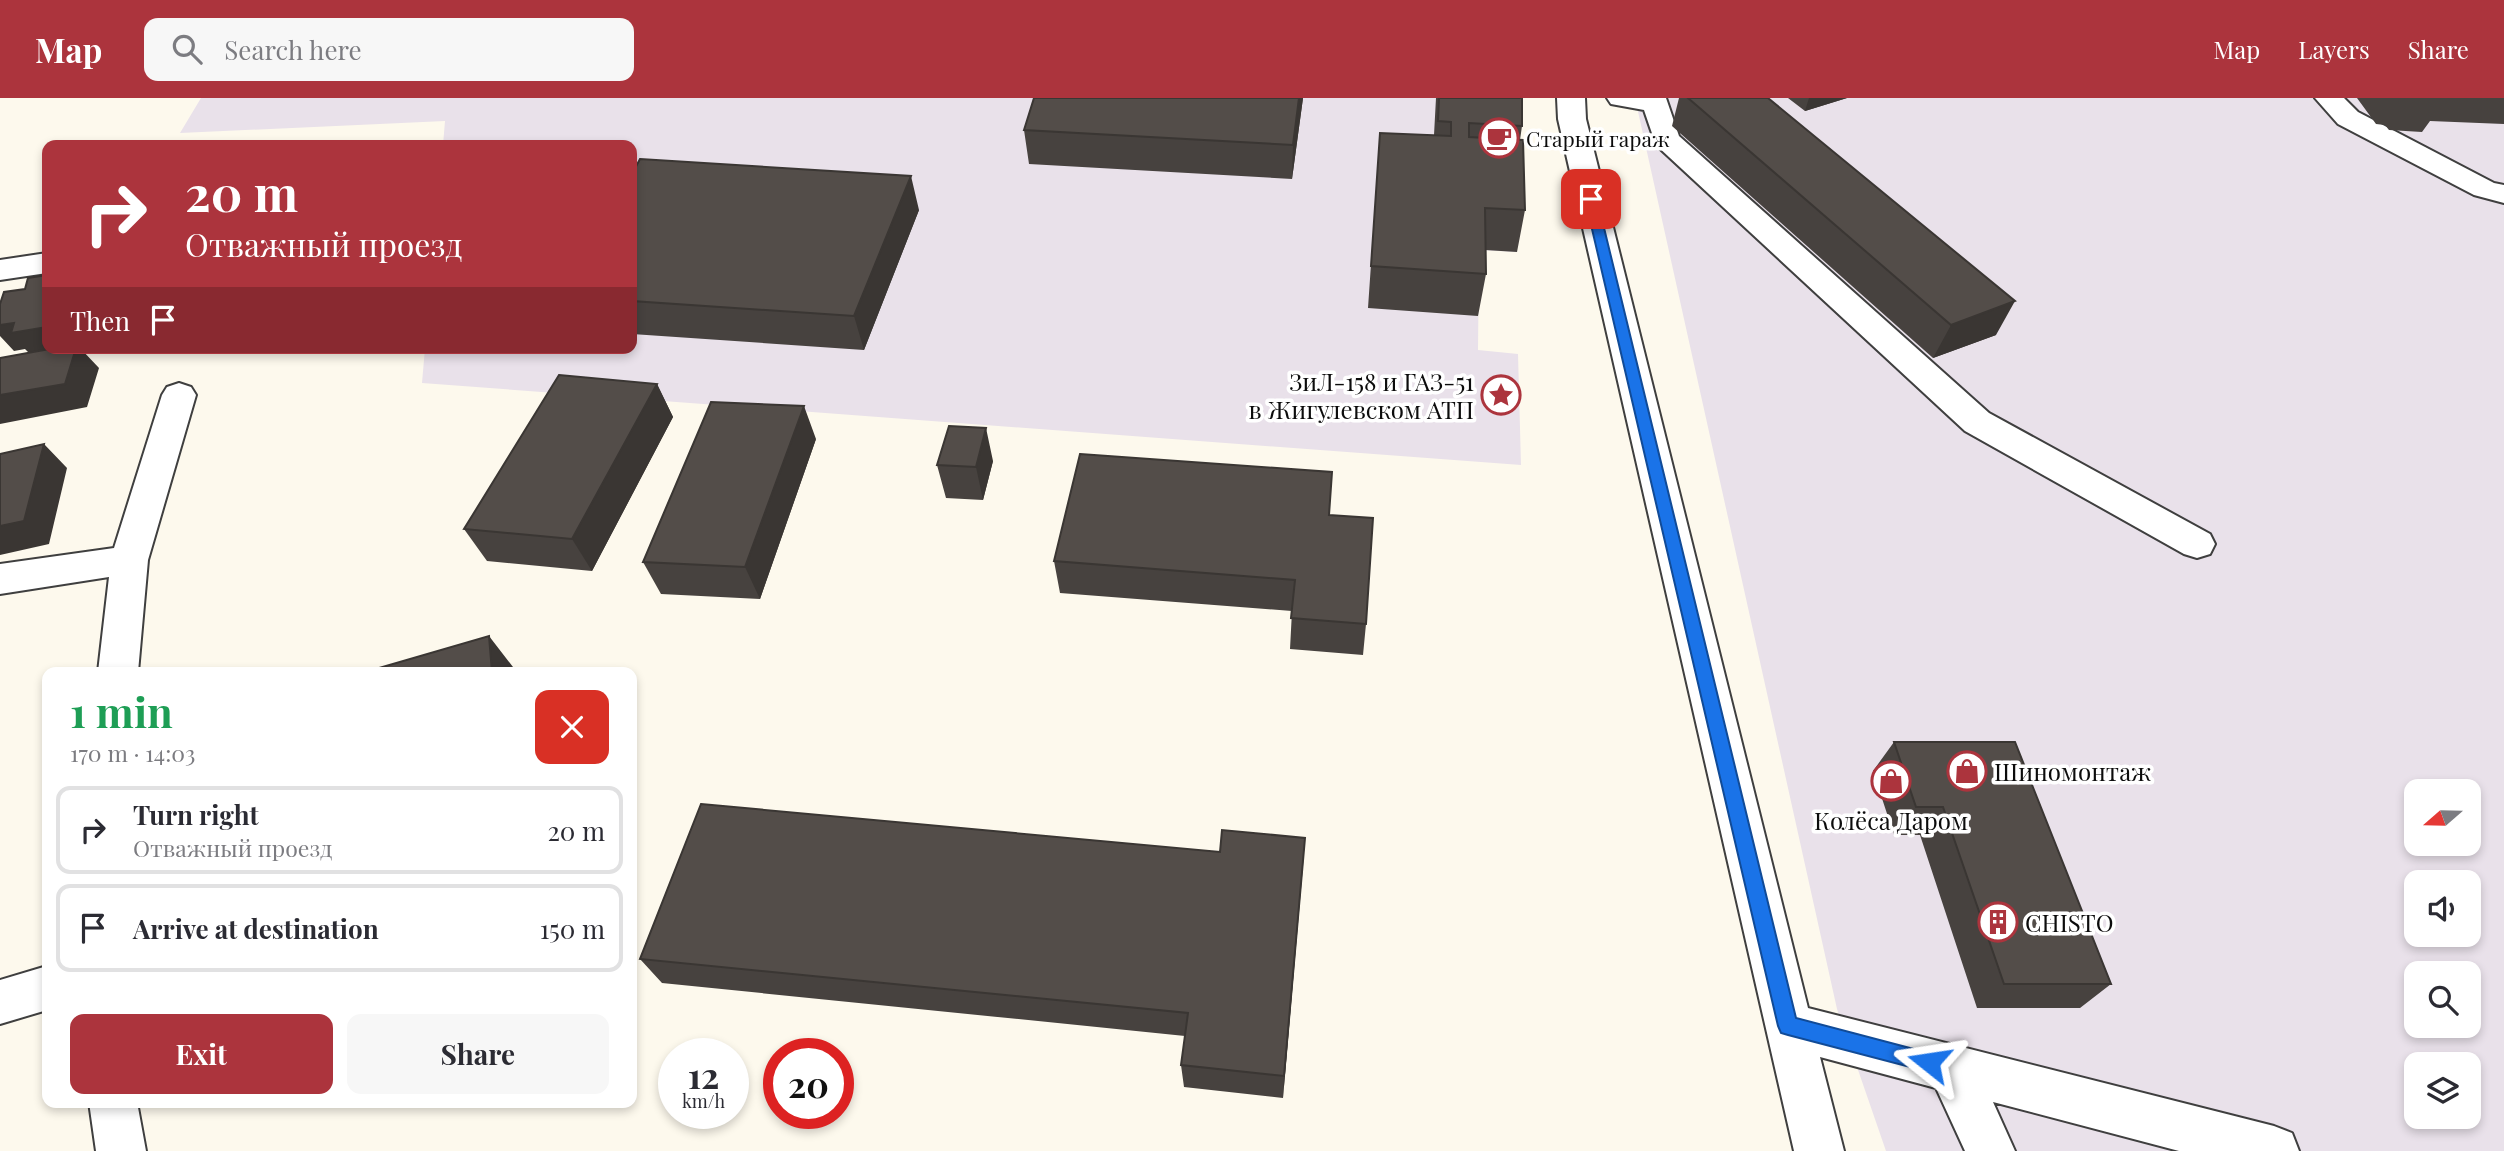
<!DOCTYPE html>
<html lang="en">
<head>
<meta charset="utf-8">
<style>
  body { margin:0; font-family:"Playfair Display",serif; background:#f7f7f7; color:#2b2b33; height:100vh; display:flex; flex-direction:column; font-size:26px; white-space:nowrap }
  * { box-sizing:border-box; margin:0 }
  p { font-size:23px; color:#7c7c81 }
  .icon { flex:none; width:38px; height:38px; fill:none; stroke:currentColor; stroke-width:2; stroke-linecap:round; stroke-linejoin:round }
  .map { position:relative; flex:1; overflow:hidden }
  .details { position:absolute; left:42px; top:569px; width:595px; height:441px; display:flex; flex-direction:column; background:#fff; border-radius:14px; box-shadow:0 4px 10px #0003 }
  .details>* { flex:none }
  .top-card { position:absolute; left:42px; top:42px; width:595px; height:214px; border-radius:14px; box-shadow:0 4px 10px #0003; background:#ac343d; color:#fff; overflow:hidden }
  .needle { width:46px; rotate:250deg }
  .tools { position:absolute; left:2404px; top:681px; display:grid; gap:14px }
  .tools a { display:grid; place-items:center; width:77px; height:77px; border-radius:14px; background:#fff; box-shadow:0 4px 10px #0003; font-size:35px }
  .speed { position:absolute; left:658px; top:940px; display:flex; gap:14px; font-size:35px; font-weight:700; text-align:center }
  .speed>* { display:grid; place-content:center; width:91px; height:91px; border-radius:50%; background:#fff; box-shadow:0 4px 10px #0003; line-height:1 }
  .speed small { font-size:18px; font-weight:400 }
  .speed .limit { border:10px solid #d22; background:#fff; color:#111 }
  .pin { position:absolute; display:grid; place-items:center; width:60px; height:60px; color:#fff; margin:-30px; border-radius:14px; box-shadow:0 4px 10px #0006 }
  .me { position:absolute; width:77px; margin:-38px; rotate:285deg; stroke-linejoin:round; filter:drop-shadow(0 0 5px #0008) }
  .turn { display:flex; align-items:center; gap:24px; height:147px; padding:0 28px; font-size:32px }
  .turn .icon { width:91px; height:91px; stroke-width:2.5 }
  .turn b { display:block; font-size:49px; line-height:60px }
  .then { display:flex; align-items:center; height:66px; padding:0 28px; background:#0003; gap:14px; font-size:26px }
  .round { display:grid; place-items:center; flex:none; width:74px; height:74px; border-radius:14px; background:#f7f7f7 }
  .head { display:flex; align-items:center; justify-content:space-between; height:119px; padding:0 28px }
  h1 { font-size:42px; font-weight:700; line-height:52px; color:#1e9e55 }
  .cta { display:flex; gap:14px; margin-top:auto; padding:14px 28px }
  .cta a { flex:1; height:80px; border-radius:14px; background:#ac343d; color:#fff; font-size:28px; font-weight:700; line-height:80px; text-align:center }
  .cta a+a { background:#f7f7f7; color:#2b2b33 }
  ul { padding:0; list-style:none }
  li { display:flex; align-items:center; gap:21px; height:88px; margin:0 14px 10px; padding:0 14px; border:4px solid #e1e1e2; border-radius:14px }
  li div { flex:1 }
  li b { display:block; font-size:26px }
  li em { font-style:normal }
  header { display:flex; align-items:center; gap:42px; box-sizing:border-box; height:98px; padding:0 35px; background:#ac343d; color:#fff }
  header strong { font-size:33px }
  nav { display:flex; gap:38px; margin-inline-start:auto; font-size:24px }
  .search { width:490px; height:63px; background:#f7f7f7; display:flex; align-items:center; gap:18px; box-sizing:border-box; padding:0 24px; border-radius:14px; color:#7c7c81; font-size:26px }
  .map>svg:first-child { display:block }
  .industrial { fill:#e9e1ea; fill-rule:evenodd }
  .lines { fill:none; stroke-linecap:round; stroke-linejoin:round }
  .minor-casing { stroke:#3f3f3f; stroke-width:4 }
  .minor { fill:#fff; fill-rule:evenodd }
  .wall { fill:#47423f }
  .shaded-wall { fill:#3a3633 }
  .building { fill:#534d49; stroke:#3a3633; stroke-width:2 }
  .route { fill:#1a73e8; stroke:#114b97; stroke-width:2 }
  .labels { text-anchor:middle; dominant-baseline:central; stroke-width:7; stroke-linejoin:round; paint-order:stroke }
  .far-poi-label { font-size:21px; fill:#0c0c0c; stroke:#fff; text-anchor:start }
  .poi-label { font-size:24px; fill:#0c0c0c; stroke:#fff; text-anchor:start }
</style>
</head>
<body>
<header>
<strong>Map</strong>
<div class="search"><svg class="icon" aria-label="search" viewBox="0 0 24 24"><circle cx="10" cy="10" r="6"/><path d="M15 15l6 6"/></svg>Search here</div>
<nav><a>Map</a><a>Layers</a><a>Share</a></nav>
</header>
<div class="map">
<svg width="2504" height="1053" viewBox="0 0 2504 1053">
  <rect width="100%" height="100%" fill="#fdf9ed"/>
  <path class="industrial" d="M201,0H1514L1517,154L1479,152L1478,252L1518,256L1521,367L422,285L425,250H632V47H443L445,23L180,35Z
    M1635,0H2504V1053H1886L1837,911ZM2417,693H2469V746H2417ZM2417,784H2469V836H2417ZM2417,875H2469V928H2417ZM2417,966H2469V1018H2417Z"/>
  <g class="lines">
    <g class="minor-casing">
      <path id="minor" d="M1557,0H1585L1586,21L1808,910L2274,1028L2292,1035L2299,1053H2179L1993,1004L2015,1053H1965L1936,990L1820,959L1844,1053H1794L1558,21Z
        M1607,0H1666L1679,38L1989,315L2210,436L2215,446L2210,456L2197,460L2184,456L1965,333L1656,47L1644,12L1611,6Z
        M2315,0H2344L2358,14L2494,85L2504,87V105L2474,97L2338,26Z
        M47,155V175L0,182V162Z
        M179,285L191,289L196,297L148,462L138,574H98L109,479L0,496V466L114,450L162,297L167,289Z
        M47,868V912L0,926V882Z
        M89,1004H137L146,1053H96Z"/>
    </g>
    <use href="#minor" class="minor"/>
  </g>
  <path class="wall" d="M1303,0L1292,81L1029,66L1024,32Z
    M1436,0H1522V28L1520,42L1525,112L1517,154L1485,152L1486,176L1478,218L1368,210L1380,35L1434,37Z
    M1679,0H1768L1996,237L1933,260L1672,28Z
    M1788,0H1847L1805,13Z
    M2357,0H2504V26L2430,23L2422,34L2389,32L2385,27L2376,26Z
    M632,76L919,112L864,252L632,236Z
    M657,286L673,319L592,473L487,463L464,431Z
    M816,341L760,501L661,496L643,464Z
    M993,363L983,402L946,400L937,367Z
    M1330,417L1366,526L1363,557L1290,551L1292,513L1060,495L1054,463Z
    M1894,644L2111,886L2080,910H1977L1920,737H1894L1873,673Z
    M1305,740L1283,1000L1184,989L1181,967L1185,938L662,885L640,861L1220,754Z"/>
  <path class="shaded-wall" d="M1299,0H1303L1292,81L1293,47Z
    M1809,0H1847L1805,13Z
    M911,78L919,112L864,252L854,218Z
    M2015,203L1996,237L1933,260L1951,227Z
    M14,225L47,229V250H83L81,251L99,270L87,309L0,326V297L33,259L25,251L14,253L0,238V227Z
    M657,286L673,319L592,473L572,441Z
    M804,308L816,341L760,501L745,469Z
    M986,330L993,363L983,402L976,369Z
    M44,346L67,370L49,446L0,457V428Z
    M489,538L513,569V574H492Z
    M1305,740L1303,768L1283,1000L1284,978Z"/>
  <path class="building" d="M1034,0H1299L1293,47L1024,32Z
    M1439,0H1522V28L1469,25V39L1523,42L1525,112L1485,110L1486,176L1371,168L1380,35L1451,38V24L1438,23Z
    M1688,0H1768L2015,203L1951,227Z
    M640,61L911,78L854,218L632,203V76Z
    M47,177V229L11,235L14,225L0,227V206L4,194L25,191L28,180Z
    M55,250H76L65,286L0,297V260Z
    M559,277L657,286L572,441L464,431Z
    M711,304L804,308L745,469L643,464Z
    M949,328L986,330L976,369L937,367Z
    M44,346L24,423L0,428V356Z
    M1080,356L1332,374L1329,417L1373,420L1366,526L1291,520L1295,482L1054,463Z
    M489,538L492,574H379V570Z
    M1894,644H2015L2111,886H2004L1943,709H1916Z
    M701,706L1220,754L1222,732L1305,740L1284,978L1181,967L1188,915L640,861Z"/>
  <path class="route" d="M1591,97L1597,101L1796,920L1929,955L1936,957L1939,964L1936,971L1929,974L1788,937L1781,935L1778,928L1585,101Z"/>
  <defs>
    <g id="cafe-ring" transform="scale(2.0125)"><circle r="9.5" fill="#fff" stroke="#ac343d" stroke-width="1.5"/><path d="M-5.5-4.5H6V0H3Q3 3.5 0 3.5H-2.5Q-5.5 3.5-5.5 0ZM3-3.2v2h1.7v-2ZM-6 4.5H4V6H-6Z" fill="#ac343d"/></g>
    <g id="sight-ring" transform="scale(2.0125)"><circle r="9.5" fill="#fff" stroke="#ac343d" stroke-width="1.5"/><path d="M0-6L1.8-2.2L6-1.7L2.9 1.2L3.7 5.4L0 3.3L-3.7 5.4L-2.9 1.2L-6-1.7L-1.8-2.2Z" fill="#ac343d"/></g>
    <g id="shop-ring" transform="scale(2.0125)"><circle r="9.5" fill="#fff" stroke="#ac343d" stroke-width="1.5"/><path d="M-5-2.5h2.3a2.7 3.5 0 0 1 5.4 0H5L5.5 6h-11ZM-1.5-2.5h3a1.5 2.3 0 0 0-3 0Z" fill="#ac343d"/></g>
    <g id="building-ring" transform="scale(2.0125)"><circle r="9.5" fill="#fff" stroke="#ac343d" stroke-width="1.5"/><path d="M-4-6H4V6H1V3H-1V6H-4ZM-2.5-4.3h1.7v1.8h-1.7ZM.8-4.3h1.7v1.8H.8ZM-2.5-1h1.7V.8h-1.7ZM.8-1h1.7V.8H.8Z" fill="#ac343d"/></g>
  </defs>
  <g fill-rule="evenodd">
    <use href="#cafe-ring" x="1499" y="40"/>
    <use href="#sight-ring" x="1501" y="297"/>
    <use href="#shop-ring" x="1967" y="673"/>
    <use href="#shop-ring" x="1891" y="683"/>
    <use href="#building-ring" x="1998" y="824"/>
  </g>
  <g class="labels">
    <g class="far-poi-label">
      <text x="1526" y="40">Старый гараж</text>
    </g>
    <g class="poi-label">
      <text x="1474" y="283" text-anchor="end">ЗиЛ-158 и ГАЗ-51<tspan x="1474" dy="28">в Жигулевском АТП</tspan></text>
      <text x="1994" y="673">Шиномонтаж</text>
      <text x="1891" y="722" text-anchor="middle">Колёса Даром</text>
      <text x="2025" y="824">CHISTO</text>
    </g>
  </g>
</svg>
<div class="tools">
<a><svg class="needle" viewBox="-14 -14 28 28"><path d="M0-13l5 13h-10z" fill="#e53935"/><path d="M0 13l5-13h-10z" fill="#7c7c81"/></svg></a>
<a><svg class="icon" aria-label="sound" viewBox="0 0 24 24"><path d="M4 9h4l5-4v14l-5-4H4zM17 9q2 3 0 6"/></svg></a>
<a><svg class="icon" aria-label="search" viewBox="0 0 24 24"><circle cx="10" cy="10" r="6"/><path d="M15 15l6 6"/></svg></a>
<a><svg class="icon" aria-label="layers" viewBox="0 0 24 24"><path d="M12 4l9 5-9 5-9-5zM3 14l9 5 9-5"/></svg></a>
</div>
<div class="speed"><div>12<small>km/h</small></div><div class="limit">20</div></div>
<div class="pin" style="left:1591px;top:101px;background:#d93025"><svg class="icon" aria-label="arrive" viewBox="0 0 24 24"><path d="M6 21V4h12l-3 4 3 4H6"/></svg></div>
<svg class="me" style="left:1929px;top:964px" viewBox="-20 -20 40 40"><path d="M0-17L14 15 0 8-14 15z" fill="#1a73e8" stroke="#fff" stroke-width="4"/></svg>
<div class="top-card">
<div class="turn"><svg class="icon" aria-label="right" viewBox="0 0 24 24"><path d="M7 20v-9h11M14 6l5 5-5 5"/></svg><div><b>20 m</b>Отважный проезд</div></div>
<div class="then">Then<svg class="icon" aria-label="arrive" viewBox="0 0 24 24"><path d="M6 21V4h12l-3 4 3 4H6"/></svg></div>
</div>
<section class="details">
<div class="head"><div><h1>1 min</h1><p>170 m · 14:03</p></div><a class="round" style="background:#d93025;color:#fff"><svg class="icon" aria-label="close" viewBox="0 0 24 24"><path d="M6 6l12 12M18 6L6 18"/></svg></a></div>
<ul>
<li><svg class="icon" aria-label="right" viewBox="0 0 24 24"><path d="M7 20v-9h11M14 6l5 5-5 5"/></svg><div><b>Turn right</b><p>Отважный проезд</p></div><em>20 m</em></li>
<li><svg class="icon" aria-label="arrive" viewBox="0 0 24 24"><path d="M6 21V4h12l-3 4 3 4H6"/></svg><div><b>Arrive at destination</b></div><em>150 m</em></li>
</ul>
<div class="cta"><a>Exit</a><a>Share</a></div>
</section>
</div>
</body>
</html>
